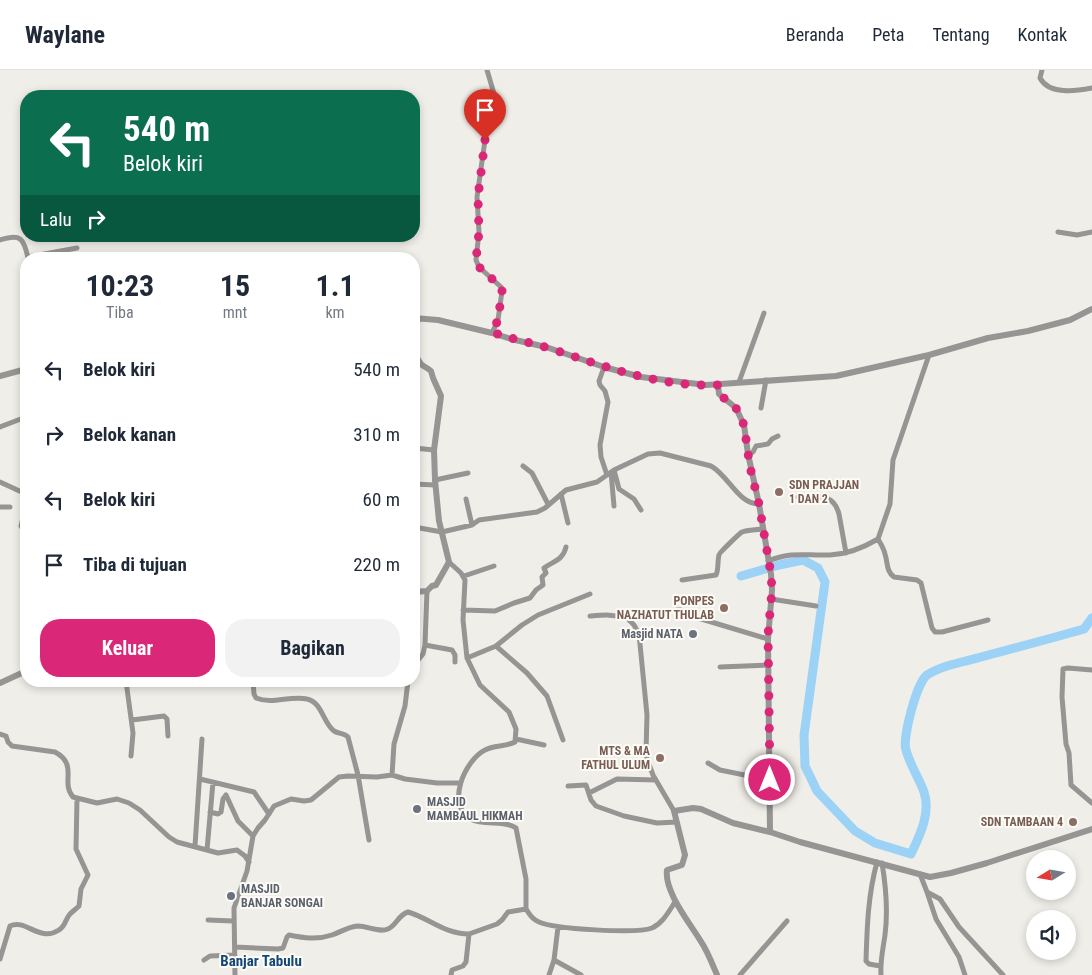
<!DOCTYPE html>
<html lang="id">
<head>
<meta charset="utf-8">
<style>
  body { margin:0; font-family:"Roboto Condensed",sans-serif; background:#f2f2f3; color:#1f2937; height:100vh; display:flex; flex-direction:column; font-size:19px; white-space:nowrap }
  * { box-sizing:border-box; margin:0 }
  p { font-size:16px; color:#747a83 }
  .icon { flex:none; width:28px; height:28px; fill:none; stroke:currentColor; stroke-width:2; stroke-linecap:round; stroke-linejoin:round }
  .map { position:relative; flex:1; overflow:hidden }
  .panel { position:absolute; left:20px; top:182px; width:400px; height:435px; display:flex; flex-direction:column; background:#fff; border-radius:20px; box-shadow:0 2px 8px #0003 }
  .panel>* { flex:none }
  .hud { position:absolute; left:20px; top:20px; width:400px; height:152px; border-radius:20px; box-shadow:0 2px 8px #0003; background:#0b6e4f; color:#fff; overflow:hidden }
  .needle { width:32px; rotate:259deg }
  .tools { position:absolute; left:1026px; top:780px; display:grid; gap:10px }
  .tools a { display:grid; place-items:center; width:50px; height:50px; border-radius:50%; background:#fff; box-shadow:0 2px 8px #0003; font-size:25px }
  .pin { position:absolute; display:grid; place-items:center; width:42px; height:42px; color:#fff; margin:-51px -21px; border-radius:50% 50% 50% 0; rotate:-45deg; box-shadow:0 0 5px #0007 }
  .pin .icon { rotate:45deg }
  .me { position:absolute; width:55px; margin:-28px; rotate:0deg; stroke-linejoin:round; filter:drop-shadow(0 0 4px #0008) }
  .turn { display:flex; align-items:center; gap:18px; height:105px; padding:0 20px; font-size:22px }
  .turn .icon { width:65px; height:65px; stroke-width:2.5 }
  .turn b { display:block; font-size:35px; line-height:42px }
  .then { display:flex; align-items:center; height:48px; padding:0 20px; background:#0003; gap:10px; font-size:19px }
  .eta { display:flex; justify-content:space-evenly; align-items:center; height:85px; text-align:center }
  .eta b { font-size:30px; font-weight:700; line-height:35px }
  .button { display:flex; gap:10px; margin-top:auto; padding:10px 20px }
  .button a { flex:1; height:58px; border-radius:20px; background:#db2777; color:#fff; font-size:20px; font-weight:700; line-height:58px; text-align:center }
  .button a+a { background:#f2f2f3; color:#1f2937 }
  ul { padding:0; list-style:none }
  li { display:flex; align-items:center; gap:15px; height:65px; padding:0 20px }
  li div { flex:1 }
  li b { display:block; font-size:19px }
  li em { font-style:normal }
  header { display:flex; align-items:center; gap:30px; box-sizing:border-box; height:70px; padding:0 25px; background:#fff; border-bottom:1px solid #e0e1e3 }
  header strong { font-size:24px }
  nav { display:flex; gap:28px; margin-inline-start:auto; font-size:18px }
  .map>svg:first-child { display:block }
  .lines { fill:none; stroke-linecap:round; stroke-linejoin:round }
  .river { stroke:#9bd2f6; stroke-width:9 }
  .minor { stroke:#979494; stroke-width:5 }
  .tertiary { stroke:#979494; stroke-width:6 }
  .route { stroke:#db2777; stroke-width:9; stroke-dasharray:0 16.2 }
  .education-dot { fill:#8d6e63; stroke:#fdfbf5; stroke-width:2 }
  .worship-dot { fill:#6b7280; stroke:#fdfbf5; stroke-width:2 }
  .labels { text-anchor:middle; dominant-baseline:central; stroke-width:4; stroke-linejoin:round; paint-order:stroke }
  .education-label { font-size:12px; font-weight:bold; fill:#785e54; stroke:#fdfbf5; text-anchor:end }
  .worship-label { font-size:12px; font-weight:bold; fill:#5b616d; stroke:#fdfbf5; text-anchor:start }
  .quarter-label { font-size:15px; font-weight:bold; fill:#134779; stroke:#fdfbf5 }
</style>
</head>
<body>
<header>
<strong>Waylane</strong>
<nav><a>Beranda</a><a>Peta</a><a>Tentang</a><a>Kontak</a></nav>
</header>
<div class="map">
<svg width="1092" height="905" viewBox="0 0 1092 905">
  <rect width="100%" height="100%" fill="#f0eee8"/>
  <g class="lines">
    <path class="river" d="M741,506L779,495L803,490L818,498L825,512L804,665L805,696L817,721L855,761L875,773L911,784C920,765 931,743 924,722C919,708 910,695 906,680C902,668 917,612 927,605C942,595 964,592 981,587C1015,578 1049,569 1084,559L1092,548"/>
    <path class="minor" d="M487,0L495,27L493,38L485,70L477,127L479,162L476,190L479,197L501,217L502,221L498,250L492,263
      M1042,0L1040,8C1049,25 1076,21 1092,18
      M1058,162L1077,165L1092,162
      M0,170C21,163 24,169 28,188
      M28,187L77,178
      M604,297L599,311L600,315L605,321L608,332L600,375L601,387L607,405
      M739,312L764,243
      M761,338L766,310
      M0,357L26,347
      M414,378L434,380
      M748,384L753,382L756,376L768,374L772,369L778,366
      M523,396L532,403L548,434
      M614,400L619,419L634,429L641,440
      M611,402L614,436
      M435,410L468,403
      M0,412L26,424
      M414,414L435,415
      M561,424L568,453
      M798,427C817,427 833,422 839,444L846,483
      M466,429L472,455
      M0,437H10
      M414,457L442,462L472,455L479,450L537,442L545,438L566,420L597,412L614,400L648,384L660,383L711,396C729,406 738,434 759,434
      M24,461L21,456L26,435
      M878,469C881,474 884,479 885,484C888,493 886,501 894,507L917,510L921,513L932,558L935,562H942L988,550
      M768,491C795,481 804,486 830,485C848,484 863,478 878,469L890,434L893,390L929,285
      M449,492L461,503L465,510L463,550L467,588L480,615L509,642L516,659L515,672C505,677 494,675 485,680C465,690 445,735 471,749C483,756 506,750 516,758L526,809V839
      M464,506L494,496
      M682,510L716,505C719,499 717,492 719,485C719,483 740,463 742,462C747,460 756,460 762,459
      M771,529L816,536
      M463,540L495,541L514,533L530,528L536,520L543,515L542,507L546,503L544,498C554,491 563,490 566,477
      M677,540H681L688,545L768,569
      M590,546C603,545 614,544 627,548L634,555L639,564L647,645L646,682L647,689L653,705L674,741
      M425,575L452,580L455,585V592
      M496,576L527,603L547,626L563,670
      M467,588L496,576L522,555L538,545L590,524
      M414,595L423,584L425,575L427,521
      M720,597L770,595
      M1092,600L1068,598L1063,599L1062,627L1066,674L1069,683L1071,715L1092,733
      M126,611L133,663L131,686
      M253,611L254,624L256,628C273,635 290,625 307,629C322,632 323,653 334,661C339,664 344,663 348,667L358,705L369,770
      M132,650L164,646L167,649L168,666
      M0,664L6,666L8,672L12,676L55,682C79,695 60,712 73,727L97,733L117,729L129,733L140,740L169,767L177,772L218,783L237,780L245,786L249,792
      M516,669L544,675
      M708,693L720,700L769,710
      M392,705L394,674L405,636L408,611
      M200,709L254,722L269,744
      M568,716L586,715L591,730L596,736L624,746L657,753L677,752
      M589,723L617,709L656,710
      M210,742L218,744L221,742L223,729L226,725L238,751L253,766
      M195,776L202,669
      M207,780L213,712
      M877,792C868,825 867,857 866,891L869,894L880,896
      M920,804L927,822L940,829L959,857L1003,905
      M927,822L936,849L959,887L965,905
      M208,850L233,851
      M235,877L278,879L283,878L287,867L289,865C304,868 317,870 332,865C341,862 347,857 358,856C368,856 379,863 388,859C397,855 398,845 408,842C429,848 444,864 469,864
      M0,889L10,856C26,848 39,873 59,860C66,856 65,849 70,844C73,841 76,839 79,836L81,819L88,805L76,779L77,729
      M204,890L210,886L235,885
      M554,890L581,905
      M235,905L234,838L247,801L253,766L258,758L265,750L274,736L291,729L304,731L311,730L339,707L348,706L377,707L392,705L405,709L437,713H460
      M451,905L452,900L463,896L466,892L469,864L497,854L502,850L508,842L526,839C530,845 532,849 539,852C554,859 637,864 652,858C663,853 669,841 675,832
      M549,905L554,890L558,857
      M740,905L787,851
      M881,905C880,891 883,879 885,865C888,842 886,817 882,793"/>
    <path class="tertiary" d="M414,248L438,250L492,263L511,269L546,277L604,297L641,307L706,315L836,306L929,285L988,268L1028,261L1070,250L1092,239
      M0,306L26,299
      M718,315L719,324L736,338L744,355L748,384L759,434L771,504L772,520L768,569L770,762L800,772L930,807L951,803L987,793L1092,759
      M414,522L427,521L432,516L436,515L449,492L439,451L435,410L434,380L441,326L433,308L431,301C428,298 424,297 421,294C411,283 415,261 418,248
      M0,613L26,601
      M717,905C712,893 707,880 700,870C689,852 664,821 667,800L682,795L685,785L674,741L693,738L701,739L733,753L770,762"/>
  </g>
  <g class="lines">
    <path class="route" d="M485,70L478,127L479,162L476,190L479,197L501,217L502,221L498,250L492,262C511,269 529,272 548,278C605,296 656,317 718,315L719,324L736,338L744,355L750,397L759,434L771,504L772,520L768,565L770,710"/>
  </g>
  <g class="education-dot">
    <circle cx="779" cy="422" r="5"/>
    <circle cx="724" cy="538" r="5"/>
    <circle cx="660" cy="688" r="5"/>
    <circle cx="1073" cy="752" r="5"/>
  </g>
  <g class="worship-dot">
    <circle cx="693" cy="564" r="5"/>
    <circle cx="417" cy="739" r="5"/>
    <circle cx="231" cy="826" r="5"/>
  </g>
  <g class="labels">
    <g class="education-label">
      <text x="789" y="415" text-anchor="start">SDN PRAJJAN<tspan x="789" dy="14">1 DAN 2</tspan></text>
      <text x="714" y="531">PONPES<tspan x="714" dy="14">NAZHATUT THULAB</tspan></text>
      <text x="650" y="681">MTS &amp; MA<tspan x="650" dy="14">FATHUL ULUM</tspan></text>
      <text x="1063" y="752">SDN TAMBAAN 4</text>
    </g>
    <g class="worship-label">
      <text x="683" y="564" text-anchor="end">Masjid NATA</text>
      <text x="427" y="732">MASJID<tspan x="427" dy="14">MAMBAUL HIKMAH</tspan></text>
      <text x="241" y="819">MASJID<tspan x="241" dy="14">BANJAR SONGAI</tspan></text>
    </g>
    <g class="quarter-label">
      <text x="261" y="891">Banjar Tabulu</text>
    </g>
  </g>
</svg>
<div class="tools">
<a><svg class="needle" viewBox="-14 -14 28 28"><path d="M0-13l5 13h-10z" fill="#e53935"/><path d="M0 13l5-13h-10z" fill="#747a83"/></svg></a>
<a><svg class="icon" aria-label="sound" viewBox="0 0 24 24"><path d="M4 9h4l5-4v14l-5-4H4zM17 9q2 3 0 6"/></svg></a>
</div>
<div class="pin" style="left:485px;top:70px;background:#d93025"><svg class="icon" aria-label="arrive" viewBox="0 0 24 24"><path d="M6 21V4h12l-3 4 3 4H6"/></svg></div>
<svg class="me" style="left:770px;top:710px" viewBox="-20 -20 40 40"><circle r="17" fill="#db2777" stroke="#fff" stroke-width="3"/><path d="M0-11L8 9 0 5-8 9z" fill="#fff"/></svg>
<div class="hud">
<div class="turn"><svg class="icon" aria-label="left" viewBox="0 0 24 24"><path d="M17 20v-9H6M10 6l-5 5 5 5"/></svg><div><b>540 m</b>Belok kiri</div></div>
<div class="then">Lalu<svg class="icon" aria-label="right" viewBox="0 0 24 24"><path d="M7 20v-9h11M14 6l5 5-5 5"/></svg></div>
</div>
<section class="panel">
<div class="eta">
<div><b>10:23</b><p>Tiba</p></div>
<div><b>15</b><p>mnt</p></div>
<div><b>1.1</b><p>km</p></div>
</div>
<ul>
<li><svg class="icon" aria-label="left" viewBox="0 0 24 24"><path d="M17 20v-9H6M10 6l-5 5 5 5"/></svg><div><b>Belok kiri</b></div><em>540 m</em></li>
<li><svg class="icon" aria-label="right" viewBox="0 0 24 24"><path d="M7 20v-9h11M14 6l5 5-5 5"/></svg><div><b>Belok kanan</b></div><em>310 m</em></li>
<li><svg class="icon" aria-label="left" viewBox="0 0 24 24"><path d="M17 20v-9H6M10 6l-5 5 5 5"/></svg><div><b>Belok kiri</b></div><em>60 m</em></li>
<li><svg class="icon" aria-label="arrive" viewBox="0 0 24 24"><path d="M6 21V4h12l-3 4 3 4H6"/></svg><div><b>Tiba di tujuan</b></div><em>220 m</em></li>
</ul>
<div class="button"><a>Keluar</a><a>Bagikan</a></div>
</section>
</div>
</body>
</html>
